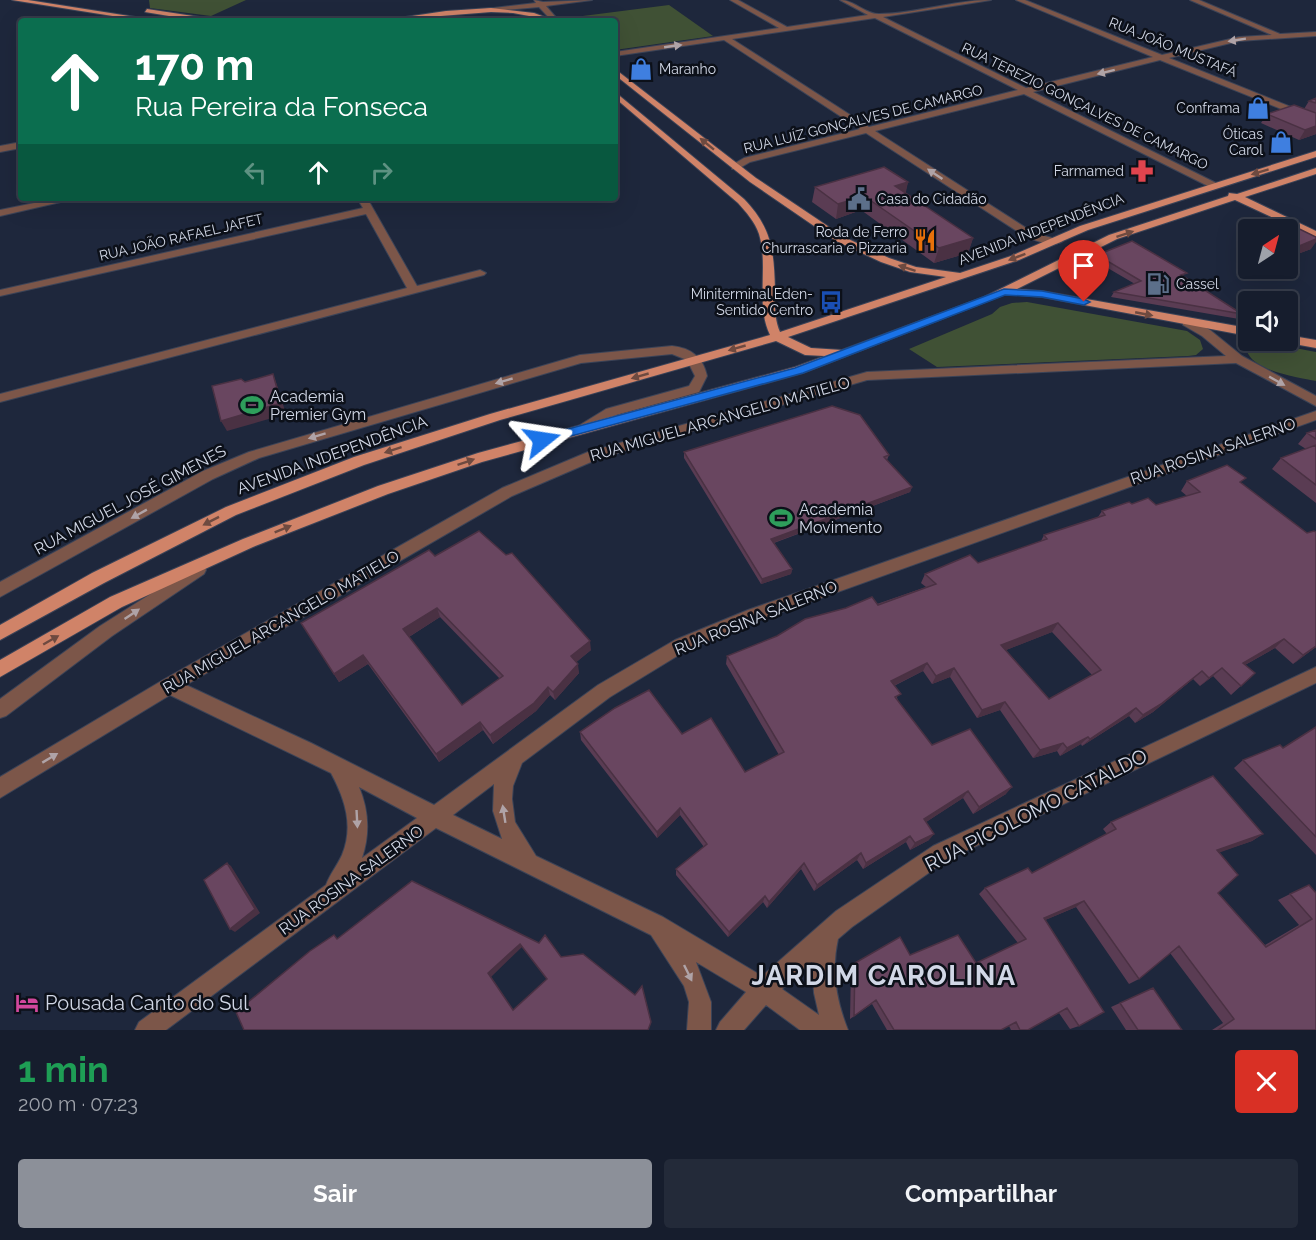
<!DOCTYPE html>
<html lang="pt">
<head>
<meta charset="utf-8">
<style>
  body { margin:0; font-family:Raleway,sans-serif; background:#232a39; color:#f1f3f6; height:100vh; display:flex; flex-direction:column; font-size:22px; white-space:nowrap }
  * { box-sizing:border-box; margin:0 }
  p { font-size:20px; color:#9ea2aa }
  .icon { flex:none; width:33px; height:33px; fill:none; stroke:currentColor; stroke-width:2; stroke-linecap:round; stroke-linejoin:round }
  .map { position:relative; height:1030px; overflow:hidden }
  .drawer { display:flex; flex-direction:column; background:#161d2d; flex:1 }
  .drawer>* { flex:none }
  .top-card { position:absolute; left:18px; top:18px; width:600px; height:183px; border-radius:6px; box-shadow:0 6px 24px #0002,0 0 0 2px #353b49; background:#0b6e4f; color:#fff; overflow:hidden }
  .needle { width:39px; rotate:36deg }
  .controls { position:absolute; left:1238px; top:219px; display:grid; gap:12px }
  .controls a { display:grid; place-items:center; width:60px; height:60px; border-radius:6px; background:#161d2d; box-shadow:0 6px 24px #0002,0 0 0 2px #353b49; font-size:30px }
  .pin { position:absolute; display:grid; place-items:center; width:51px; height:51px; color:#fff; margin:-62px -26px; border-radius:50% 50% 50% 0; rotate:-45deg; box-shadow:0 0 6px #0007 }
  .pin .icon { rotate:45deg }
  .me { position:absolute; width:66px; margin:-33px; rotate:75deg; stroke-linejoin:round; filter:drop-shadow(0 0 4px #0008) }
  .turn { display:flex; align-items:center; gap:21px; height:126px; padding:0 18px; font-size:27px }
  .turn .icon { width:78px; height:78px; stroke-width:2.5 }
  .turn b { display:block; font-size:42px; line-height:51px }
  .lanes { display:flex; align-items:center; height:57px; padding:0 18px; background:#0003; justify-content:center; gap:30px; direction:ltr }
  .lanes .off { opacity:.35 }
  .round { display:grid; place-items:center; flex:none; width:63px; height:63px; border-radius:6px; background:#232a39 }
  .headline { display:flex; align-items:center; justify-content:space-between; height:102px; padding:0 18px }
  h1 { font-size:36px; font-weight:700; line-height:45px; color:#1e9e55 }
  .action { display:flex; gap:12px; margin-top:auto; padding:12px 18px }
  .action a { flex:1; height:69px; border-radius:6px; background:#8c9099; color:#fff; font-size:24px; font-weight:700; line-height:69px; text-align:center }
  .action a+a { background:#232a39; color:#f1f3f6 }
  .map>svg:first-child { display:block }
  .green { fill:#405135 }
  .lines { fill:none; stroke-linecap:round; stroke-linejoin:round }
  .minor-casing { stroke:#3b4357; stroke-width:2 }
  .major-casing { stroke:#3b4357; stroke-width:2 }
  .minor { fill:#7c5649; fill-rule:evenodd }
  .major { fill:#d08368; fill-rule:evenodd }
  .wall { fill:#5a3c53; fill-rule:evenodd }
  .shaded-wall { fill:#4a3143 }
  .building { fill:#694660; stroke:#4a3143; stroke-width:1.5; fill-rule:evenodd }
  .oneway { fill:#afa3a7 }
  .oneway2 { fill:#6e4a40 }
  .route { fill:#1a73e8; stroke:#114b97; stroke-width:1.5 }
  .labels { text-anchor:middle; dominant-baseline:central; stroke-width:5; stroke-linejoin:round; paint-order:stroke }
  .far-street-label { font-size:14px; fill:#d1d7e6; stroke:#0c1019 }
  .far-poi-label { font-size:14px; fill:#d1d7e6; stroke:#0c1019; text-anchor:end }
  .poi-label { font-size:16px; fill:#d1d7e6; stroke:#0c1019; text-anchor:start }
  .street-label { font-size:16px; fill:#d1d7e6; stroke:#0c1019 }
  .near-street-label { font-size:20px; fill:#d1d7e6; stroke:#0c1019 }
  .near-poi-label { font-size:20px; fill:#d1d7e6; stroke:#0c1019; text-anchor:start }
  .near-district-label { font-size:27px; font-weight:bold; letter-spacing:1.5px; fill:#d1d7e6; stroke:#0c1019 }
</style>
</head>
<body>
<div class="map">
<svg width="1316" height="1030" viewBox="0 0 1316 1030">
  <rect width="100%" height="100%" fill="#1e273c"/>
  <path class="green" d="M149,0H246L211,16L150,8Z
    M669,5L713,36L615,50V21H571L567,18Z
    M1027,302L1187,331L1200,340L1203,349L1196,355L1188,356L937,367L909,349L992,314L1000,307L1012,303Z
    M1253,340L1316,352V381C1298,377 1247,371 1246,346Z"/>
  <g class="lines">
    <g class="minor-casing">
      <path id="minor" d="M534,0L543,2L592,0L546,6L559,21H552L539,7L472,13L469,11L536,3Z
        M730,0H738L787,27L868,15L840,0C854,0 865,14 879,14C915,14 954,0 991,0L883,17L1026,88L1153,57L1016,0H1025L1162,55L1239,37L1272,35L1190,0H1199L1280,34L1316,32V36L1239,41L1169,58L1316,117V123L1160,60L1033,92L1218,184V188H1212L1024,94L875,131L1034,233L1063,241C1053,248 1038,241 1026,237L866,133L750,162L738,169H732V165L744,158L860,129L724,40L615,56V52L779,28ZM875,18L1018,90L869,127L732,39Z
        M21,142V148L0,152V146Z
        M59,198H78L0,216V210Z
        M357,198H367L417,286L480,270L486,273L484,275L0,402V394L407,288L366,214L0,296V290L363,208Z
        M1187,318L1210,330L1242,356L1316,396V406L1236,363L867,380L598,459L512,496L186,685L311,743L434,805L598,685L675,640L748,610L1316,411V420L760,620L687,650L610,697L522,763L513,786L512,799L515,822L536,856L663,917L762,976L836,911L933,846L1316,667V683L947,860L852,927L838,939C831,970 836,1000 848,1030H800L766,1005L744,1030H716L720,1022L746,992L696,962L711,1002V1030H687L689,1002L684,986L651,935L436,828L166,1030H135L139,1022L326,885C330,874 337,866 342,855C354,826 345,799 331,773L170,695L0,798V777L163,680L502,488L588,452L867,372L1226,356L1202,336L1183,325V319ZM494,784L493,811L502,839L453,815ZM359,787L417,818L362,858C370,834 369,811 359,787ZM812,962L814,993L819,1015L782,989Z
        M672,346C691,348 703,357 707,376L699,392L616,415L585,433L578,428L580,425L606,409L689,386L695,376L687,360L672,354L581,363L259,458L213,479L0,597V582L203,471L249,452L580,355Z
        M198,564L204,566L206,570L204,574L112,636L6,716L0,718V699L100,626Z"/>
    </g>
    <g class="major-casing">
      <path id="major" d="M12,0H28L161,21H144Z
        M491,8L534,13L556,21L513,13L491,12L378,21L446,11Z
        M147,9L213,19L216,21H199L145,12Z
        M615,69L756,178L844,237L889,258L916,267L960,273L1011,256L1080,226L1316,151V157L1088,230L1019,260L788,337L811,348L842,350L984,297L1109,235L1228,196L1229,193L1237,194L1316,168V174L1245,197L1316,231V238L1235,200L1117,239L1017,289L1042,291L1248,328V336L1042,297L1006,294L803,373L482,462L388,494L253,547L122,607L0,677V660L110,597L243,539L378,486L478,453L795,367L825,356L805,355L776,341L500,420L364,465L236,515L104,583L0,640V625L92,573L226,507L354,457L490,414L770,335C755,304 769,267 759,234C755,222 746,212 738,203L615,98V92L744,199C772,228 774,251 775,290C775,305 774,318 780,332L946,277L910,272L881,262L836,241L750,182L615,75Z
        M1287,335L1316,340V348L1283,342L1287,340Z"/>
    </g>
    <use href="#minor" class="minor"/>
    <use href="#major" class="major"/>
  </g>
  <path class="wall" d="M1316,98V134L1299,140L1261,123L1267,114L1304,109L1309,101Z
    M908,182L905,193L973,238L968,253L934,263L861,210L836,219L812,202L815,187Z
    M1287,230L1311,249L1287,258Z
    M1097,255L1184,277L1242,314L1239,319L1111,297L1114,292L1135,284L1094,260Z
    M1316,430V503L1272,469L1281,458L1306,449L1298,444L1307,433Z
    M684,452L889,455L887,460L912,487L910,492L774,543L792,569L791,574L761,584L684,458Z
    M1187,481L1242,484L1316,647L1293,664L1275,648L1245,665L1255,673L1231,695L1213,676L1200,686L1193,679L1153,712L1135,723L1129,716L1082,746L1081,744L1060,756L1057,751L1033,758L1000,710L977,718L950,677L932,684L923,671L894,686L898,701L932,745L1006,794L973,814L963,798L926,822L929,840L910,850L906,842L863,869L857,860L814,891L801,869L767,908L763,902L728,937L676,875V869L704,847L680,815L657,838L581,740L580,732L682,734L745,772L779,755L726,664L727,656L926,587L921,583L925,574L978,563L1041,541L1044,535L1098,517L1102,511L1132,504L1156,505L1187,496L1181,491ZM1052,632L1092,675L1049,699L1006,650Z
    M435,556L591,650L576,662L579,673L555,700L550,695L536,711L493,744L483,730L439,762L368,664L339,682L301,623ZM440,617L500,679L462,705L409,637Z
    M1316,727V855L1234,768L1243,760L1283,748Z
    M1111,822L1263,834L1252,841L1219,852L1218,893L1265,945L1299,925L1278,900L1290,894L1316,893V1030H1212L1223,1023L1170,953L1139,979L1129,984L1076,907L1045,920L1079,1026L1070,1029L1059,1013L1028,1030H1011L1009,1026L1001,1030H887L872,1004L850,1019L851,968L855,963L910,955L976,963L1018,943L979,894L985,888L1032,873L1107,834L1103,829Z
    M1153,988L1182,1030H1126L1111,1007Z"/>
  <path class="shaded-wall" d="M1316,126V134L1299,140L1305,130Z
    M908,182L905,197L895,186Z
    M864,196L861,210L836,219L838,204Z
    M973,238L968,253L934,263L939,248Z
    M1316,239V242L1311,249L1287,258V256L1292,249Z
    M273,374L277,385L286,414L227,431L221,421Z
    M912,487L910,492L770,544L771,539Z
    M792,569L791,574L761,584L762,579Z
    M437,608L440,617L407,638L403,629Z
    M1058,623L1052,632L996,654L1001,645Z
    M1284,639L1275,648L1234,671L1243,663Z
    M590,641L591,650L573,665L571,656Z
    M1316,646V647L1293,664L1303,655Z
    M363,655L368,664L339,682L334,674Z
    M927,663L923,671L887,689L891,681Z
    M578,664L579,673L555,700L553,692Z
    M954,668L950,677L932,684L936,676Z
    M1222,668L1213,676L1200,686L1209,678Z
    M1202,671L1193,679L1153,712L1135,723L1143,715Z
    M548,687L550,695L536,711L493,744L490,735Z
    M1005,702L1000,710L977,718L982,710Z
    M1136,708L1129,716L1082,746L1090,739Z
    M480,722L483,730L439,762L436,754Z
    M1088,737L1081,744L1060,756L1067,748Z
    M1063,743L1057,751L1033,758L1040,750Z
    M1012,787L1006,794L973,814L979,807Z
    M968,791L963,798L920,826L924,819Z
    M680,808V815L657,838V832Z
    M934,834L929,840L910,850L915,843Z
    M1263,834L1252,841L1207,857L1217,850Z
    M910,836L906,842L863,869L866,863Z
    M861,853L857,860L814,891L817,885Z
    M227,863L231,866L260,913L235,932L230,929Z
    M804,863L801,869L767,908L769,902Z
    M765,896L763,902L728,937L729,932Z
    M1084,901L1076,907L1036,924L1044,918Z
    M520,944L522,947L491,977L488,973Z"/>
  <path class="building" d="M1316,98V103L1309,101Z
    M1294,105L1316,113V126L1305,130L1267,114Z
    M884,167L908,182L895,186L973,238L939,248L864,196L838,204L815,187Z
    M1283,221L1316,237V239L1292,249L1287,246V230H1260Z
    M1132,241L1187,273L1181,275L1242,314L1114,292L1141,281L1097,255Z
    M273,374L281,403L221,421L212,386L241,379L245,382Z
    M832,406L860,415L889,455L884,457L912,487L771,539L792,569L762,579L684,452Z
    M1316,430V439L1307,433Z
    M1316,445V485L1281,458Z
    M1227,465L1246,478L1240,482L1307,533L1314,531L1316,532V646L1303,655L1284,639L1243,663L1255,673L1241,686L1222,668L1209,678L1202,671L1161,704L1143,715L1136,708L1090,739L1088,737L1067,748L1063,743L1040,750L1005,702L982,710L954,668L936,676L927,663L891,681L901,694L895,697L932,745L970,729L1012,787L979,807L968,791L924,819L934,834L915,843L910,836L866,863L861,853L817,885L804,863L769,902L765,896L729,932L676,869L707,844L680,808L657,832L580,732L615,708L649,690L682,734L711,718L745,772L784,752L727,656L777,636L805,619L846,608L872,597L878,605L936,584L925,574L970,555L978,563L1047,539L1044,535L1105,515L1102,511L1129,502L1132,504L1148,498L1156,505L1200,492L1187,481ZM1058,623L1101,670L1049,699L1001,645Z
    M479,531L506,555L512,553L590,641L571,656L578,664L553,692L548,687L534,703L490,735L480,722L436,754L363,655L334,674L301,623L429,550L435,556ZM437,608L503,676L462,705L403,629Z
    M1316,727V837L1243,760L1280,745L1283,748Z
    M1213,776L1263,834L1217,850L1238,875L1218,893L1266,947L1312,919L1290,894L1309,885L1316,893V1030H1218L1234,1019L1179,946L1139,979L1084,901L1044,918L1104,1012L1079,1026L1067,1008L1028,1030H1020L1016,1022L1001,1030H894L876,1000L854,1016L855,963L900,937L910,955L958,935L976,963L1026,939L985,888L1028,868L1032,873L1116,829L1111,822Z
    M227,863L255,909L230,929L204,880Z
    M412,881L539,943L545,935L561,957L583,954L635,995L642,986L651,1022L648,1030H244L236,1012L310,951L334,935L337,939ZM520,944L547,979L513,1010L488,973Z
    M1153,988L1182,1030H1138L1120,1003Z"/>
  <defs><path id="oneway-solid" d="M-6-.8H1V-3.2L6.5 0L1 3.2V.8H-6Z" transform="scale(1.5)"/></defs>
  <g class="oneway">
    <use href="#oneway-solid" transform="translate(1237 40) rotate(171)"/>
    <use href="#oneway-solid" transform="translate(673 46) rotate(-8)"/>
    <use href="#oneway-solid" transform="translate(1106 72) rotate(166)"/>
    <use href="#oneway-solid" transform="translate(935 174) rotate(-146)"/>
    <use href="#oneway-solid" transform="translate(504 381) rotate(164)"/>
    <use href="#oneway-solid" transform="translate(1277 381) rotate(29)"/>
    <use href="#oneway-solid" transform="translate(317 436) rotate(163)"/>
    <use href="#oneway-solid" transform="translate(139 514) rotate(151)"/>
    <use href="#oneway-solid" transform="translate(132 614) rotate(-34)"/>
    <use href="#oneway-solid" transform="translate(50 758) rotate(-31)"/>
    <use href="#oneway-solid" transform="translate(504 814) rotate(-99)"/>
    <use href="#oneway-solid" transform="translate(357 819) rotate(87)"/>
    <use href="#oneway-solid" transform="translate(688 973) rotate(64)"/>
  </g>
  <g class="oneway2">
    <use href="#oneway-solid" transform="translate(707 144) rotate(-141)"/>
    <use href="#oneway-solid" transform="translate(1260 172) rotate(163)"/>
    <use href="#oneway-solid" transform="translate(1125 234) rotate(-18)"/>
    <use href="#oneway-solid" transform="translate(1017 257) rotate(159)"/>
    <use href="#oneway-solid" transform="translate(907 268) rotate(-162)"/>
    <use href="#oneway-solid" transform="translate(1144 314) rotate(11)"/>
    <use href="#oneway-solid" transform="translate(737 348) rotate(164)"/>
    <use href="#oneway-solid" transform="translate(640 376) rotate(164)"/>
    <use href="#oneway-solid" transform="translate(393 450) rotate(162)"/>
    <use href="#oneway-solid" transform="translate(466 462) rotate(-19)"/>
    <use href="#oneway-solid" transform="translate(211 521) rotate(153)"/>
    <use href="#oneway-solid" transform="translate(283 529) rotate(-22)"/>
    <use href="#oneway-solid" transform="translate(51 640) rotate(-30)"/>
  </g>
  <path class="route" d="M1004,289L1042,291L1084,299L1090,302L1084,305L1042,297L1005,295L803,373L542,444L536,440L542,436L795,368Z"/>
  <defs>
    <g id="shop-bare" transform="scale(1.8)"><path d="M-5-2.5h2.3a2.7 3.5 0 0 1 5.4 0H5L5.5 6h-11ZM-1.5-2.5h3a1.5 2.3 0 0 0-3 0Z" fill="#3f7fe0" stroke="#0c1019" stroke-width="2.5" paint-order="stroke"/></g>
    <g id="pharmacy-bare" transform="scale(1.8)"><path d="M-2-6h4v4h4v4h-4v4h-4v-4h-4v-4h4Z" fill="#e0444e" stroke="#0c1019" stroke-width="2.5" paint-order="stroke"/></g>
    <g id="civic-bare" transform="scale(1.8)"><path d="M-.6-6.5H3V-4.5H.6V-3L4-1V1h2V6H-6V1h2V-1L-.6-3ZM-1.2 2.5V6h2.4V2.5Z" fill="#5c6f8a" stroke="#0c1019" stroke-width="2.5" paint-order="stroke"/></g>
    <g id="restaurant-bare" transform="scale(1.8)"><path d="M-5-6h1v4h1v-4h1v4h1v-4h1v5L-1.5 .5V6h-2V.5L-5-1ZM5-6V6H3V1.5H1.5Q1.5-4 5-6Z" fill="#e8710a" stroke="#0c1019" stroke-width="2.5" paint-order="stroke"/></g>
    <g id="fuel-bare" transform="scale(1.8)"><path d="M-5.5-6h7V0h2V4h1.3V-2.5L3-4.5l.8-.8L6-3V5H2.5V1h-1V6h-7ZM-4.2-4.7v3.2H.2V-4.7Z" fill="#5c6f8a" stroke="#0c1019" stroke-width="2.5" paint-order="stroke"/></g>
    <g id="bus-bare" transform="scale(1.8)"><path d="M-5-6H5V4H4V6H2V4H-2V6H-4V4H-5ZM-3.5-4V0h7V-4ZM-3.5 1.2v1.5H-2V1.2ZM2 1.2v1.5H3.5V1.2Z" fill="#1a4fb4" stroke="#0c1019" stroke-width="2.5" paint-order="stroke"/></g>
    <g id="stadium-bare" transform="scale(1.8)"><path d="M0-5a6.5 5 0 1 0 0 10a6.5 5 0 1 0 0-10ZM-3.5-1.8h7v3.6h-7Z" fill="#2e9e5b" stroke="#0c1019" stroke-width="2.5" paint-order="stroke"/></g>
    <g id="hotel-bare" transform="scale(1.8)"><path d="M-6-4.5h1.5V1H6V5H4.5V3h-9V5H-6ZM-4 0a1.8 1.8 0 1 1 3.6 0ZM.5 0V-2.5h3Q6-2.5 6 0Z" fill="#d1479c" stroke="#0c1019" stroke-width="2.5" paint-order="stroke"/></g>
  </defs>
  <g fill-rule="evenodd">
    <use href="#shop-bare" x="641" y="69"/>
    <use href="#shop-bare" x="1258" y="108"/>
    <use href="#shop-bare" x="1281" y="142"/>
    <use href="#pharmacy-bare" x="1142" y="171"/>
    <use href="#civic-bare" x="859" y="199"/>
    <use href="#restaurant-bare" x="925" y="240"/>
    <use href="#fuel-bare" x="1158" y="284"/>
    <use href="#bus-bare" x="831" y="302"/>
    <use href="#stadium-bare" x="252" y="405"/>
    <use href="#stadium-bare" x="781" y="518"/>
    <use href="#hotel-bare" x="27" y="1003"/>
  </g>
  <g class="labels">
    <g class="far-street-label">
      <text transform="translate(1173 47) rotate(22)">RUA JOÃO MUSTAFÁ</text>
      <text transform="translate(1085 106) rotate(26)">RUA TEREZIO GONÇALVES DE CAMARGO</text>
      <text transform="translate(863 119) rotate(-14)">RUA LUÍZ GONÇALVES DE CAMARGO</text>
      <text transform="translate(1041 229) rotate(-21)">AVENIDA INDEPENDÊNCIA</text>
      <text transform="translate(181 237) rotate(-13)">RUA JOÃO RAFAEL JAFET</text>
    </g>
    <g class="far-poi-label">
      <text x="659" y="69" text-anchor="start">Maranho</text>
      <text x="1240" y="108">Conframa</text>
      <text x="1263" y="134">Óticas<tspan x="1263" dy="16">Carol</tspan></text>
      <text x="1124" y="171">Farmamed</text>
      <text x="877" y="199" text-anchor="start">Casa do Cidadão</text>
      <text x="907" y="232">Roda de Ferro<tspan x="907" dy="16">Churrascaria e Pizzaria</tspan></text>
      <text x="1176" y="284" text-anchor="start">Cassel</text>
      <text x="813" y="294">Miniterminal Eden-<tspan x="813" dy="16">Sentido Centro</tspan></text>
    </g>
    <g class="poi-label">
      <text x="270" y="396">Academia<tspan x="270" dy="18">Premier Gym</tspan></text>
      <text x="799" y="509">Academia<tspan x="799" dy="18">Movimento</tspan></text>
    </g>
    <g class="street-label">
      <text transform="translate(720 419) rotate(-16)">RUA MIGUEL ARCANGELO MATIELO</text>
      <text transform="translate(1213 451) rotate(-19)">RUA ROSINA SALERNO</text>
      <text transform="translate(332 455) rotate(-20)">AVENIDA INDEPENDÊNCIA</text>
      <text transform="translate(130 500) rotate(-28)">RUA MIGUEL JOSÉ GIMENES</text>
      <text transform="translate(756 618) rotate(-22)">RUA ROSINA SALERNO</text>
      <text transform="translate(281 622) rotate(-30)">RUA MIGUEL ARCANGELO MATIELO</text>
      <text transform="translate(351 880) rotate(-36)">RUA ROSINA SALERNO</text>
    </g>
    <g class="near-street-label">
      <text transform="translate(1036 810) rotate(-27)">RUA PICOLOMO CATALDO</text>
    </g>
    <g class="near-poi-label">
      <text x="45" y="1003">Pousada Canto do Sul</text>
    </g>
    <g class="near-district-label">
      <text x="884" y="975">JARDIM CAROLINA</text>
    </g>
  </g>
</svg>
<div class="controls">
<a><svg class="needle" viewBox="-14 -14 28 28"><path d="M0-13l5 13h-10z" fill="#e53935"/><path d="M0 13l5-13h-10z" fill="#9ea2aa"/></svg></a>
<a><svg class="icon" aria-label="sound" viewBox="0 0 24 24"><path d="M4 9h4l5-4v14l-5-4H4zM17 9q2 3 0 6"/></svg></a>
</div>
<div class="pin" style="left:1084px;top:302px;background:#d93025"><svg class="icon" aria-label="arrive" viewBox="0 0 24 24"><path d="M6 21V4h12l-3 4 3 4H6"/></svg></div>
<svg class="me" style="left:542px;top:440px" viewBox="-20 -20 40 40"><path d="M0-17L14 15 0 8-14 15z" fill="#1a73e8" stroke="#fff" stroke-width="4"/></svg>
<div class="top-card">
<div class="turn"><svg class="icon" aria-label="ahead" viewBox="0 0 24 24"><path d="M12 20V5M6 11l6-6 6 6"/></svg><div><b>170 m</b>Rua Pereira da Fonseca</div></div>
<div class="lanes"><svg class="icon off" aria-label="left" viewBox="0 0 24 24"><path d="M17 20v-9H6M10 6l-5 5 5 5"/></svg><svg class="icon" aria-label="ahead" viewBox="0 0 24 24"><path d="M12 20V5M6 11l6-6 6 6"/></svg><svg class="icon off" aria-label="right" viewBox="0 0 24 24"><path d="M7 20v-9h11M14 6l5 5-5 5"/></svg></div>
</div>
</div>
<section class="drawer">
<div class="headline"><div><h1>1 min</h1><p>200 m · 07:23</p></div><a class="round" style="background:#d93025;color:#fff"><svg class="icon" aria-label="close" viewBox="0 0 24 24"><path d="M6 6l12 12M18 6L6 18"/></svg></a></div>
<div class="action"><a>Sair</a><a>Compartilhar</a></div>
</section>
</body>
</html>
